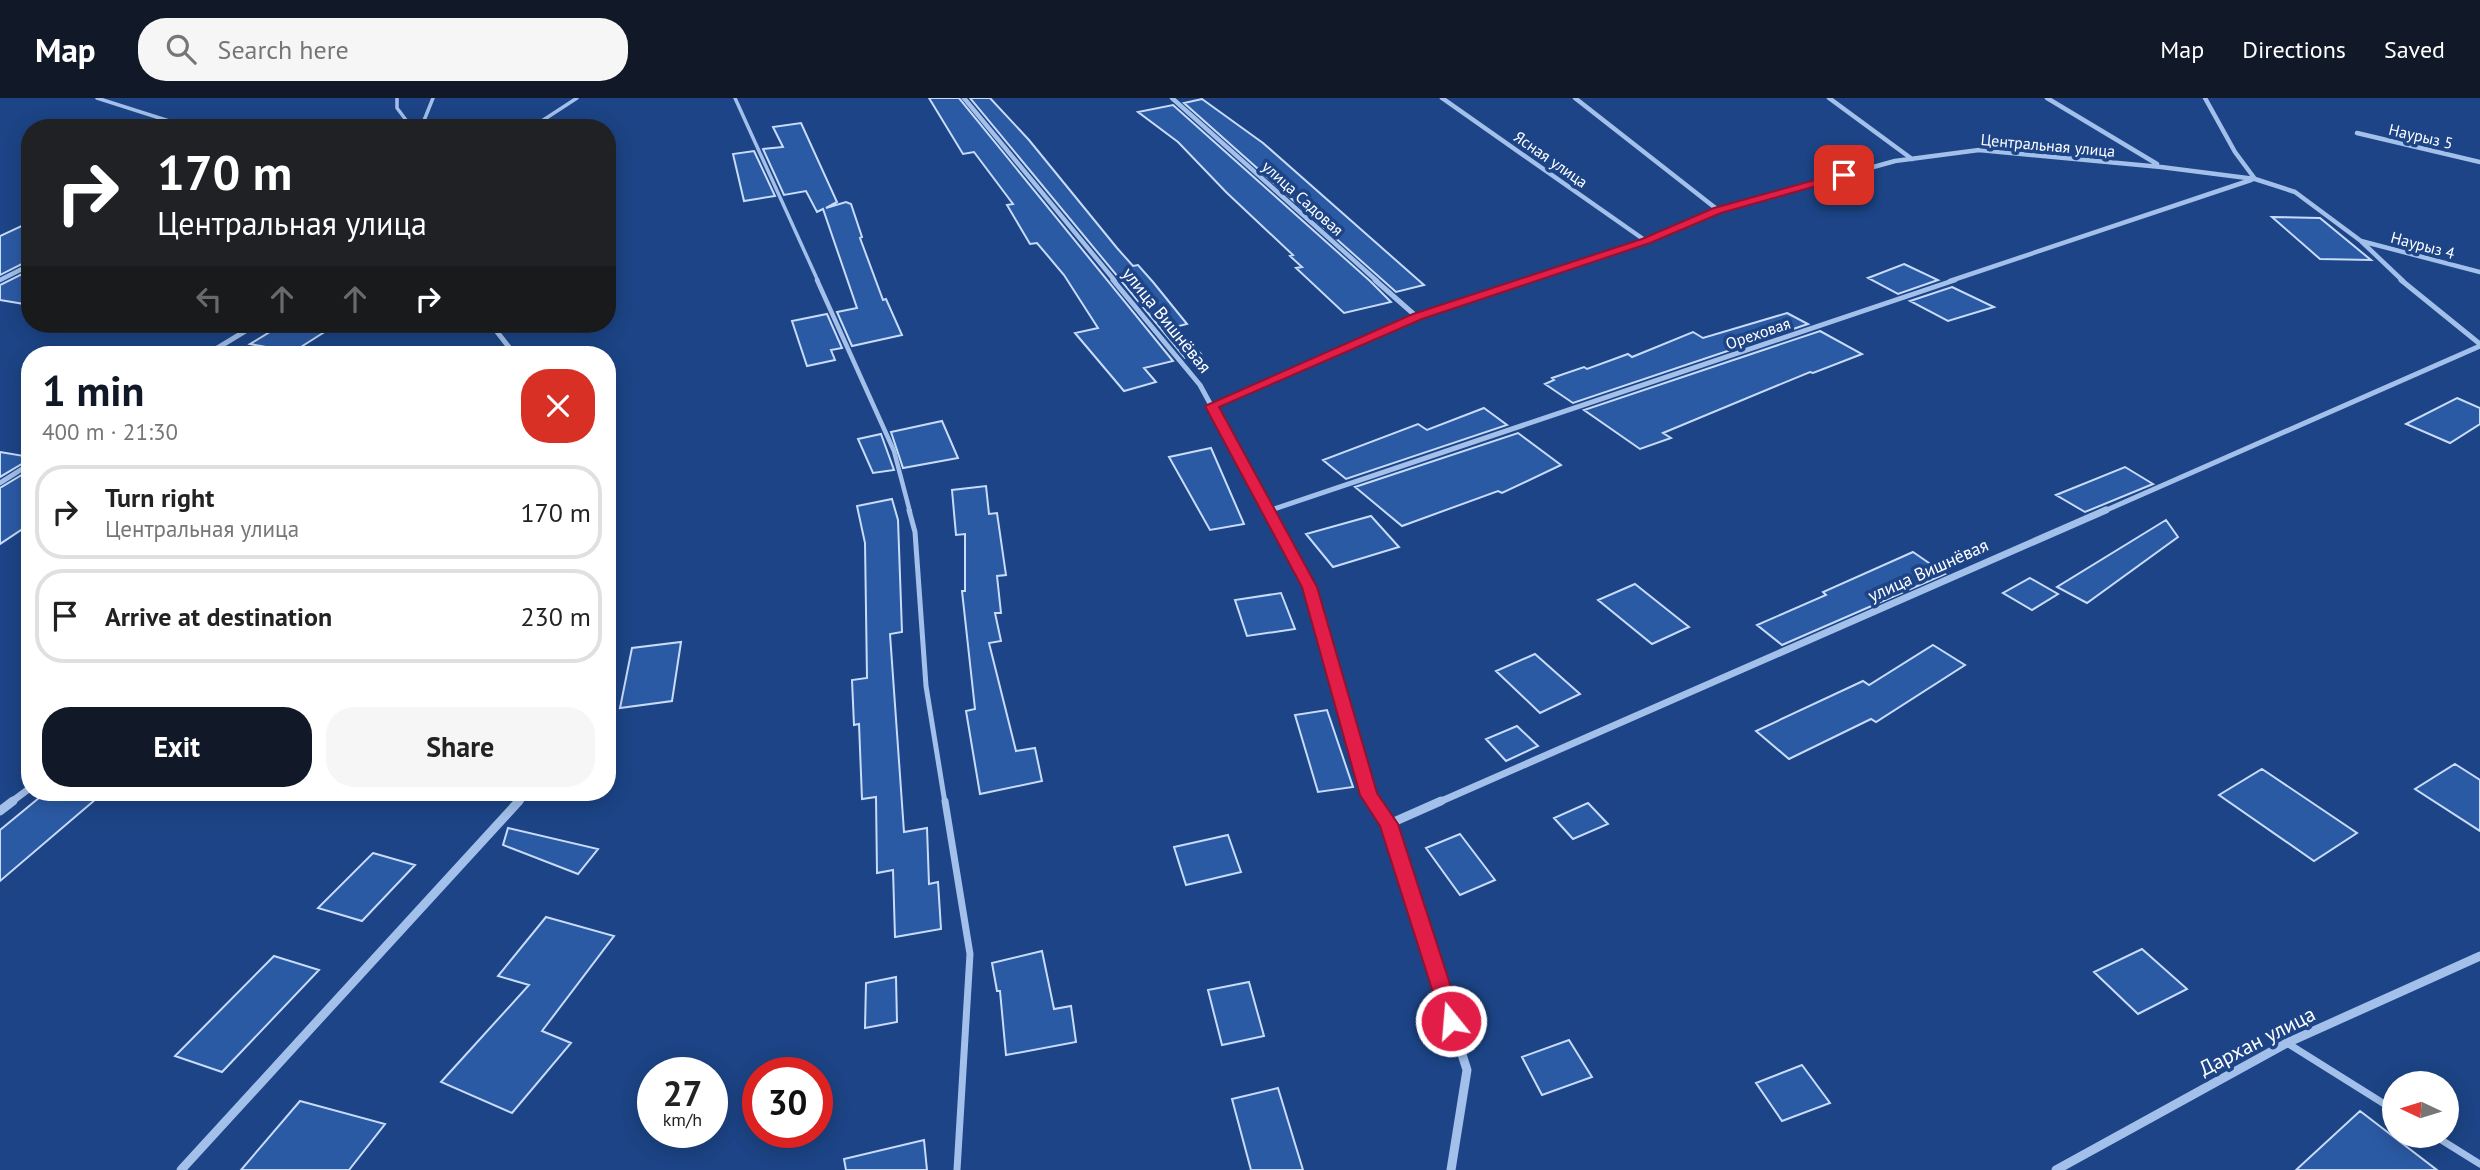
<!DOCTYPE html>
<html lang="en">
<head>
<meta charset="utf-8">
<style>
  body { margin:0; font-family:"PT Sans",sans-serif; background:#f6f6f6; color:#222; height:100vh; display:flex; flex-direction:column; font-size:26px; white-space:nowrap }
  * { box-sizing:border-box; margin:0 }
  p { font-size:23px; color:#767676 }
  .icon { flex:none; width:38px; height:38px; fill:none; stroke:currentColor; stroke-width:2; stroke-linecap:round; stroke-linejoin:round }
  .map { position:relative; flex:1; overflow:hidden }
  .sheet { position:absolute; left:21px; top:248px; width:595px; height:455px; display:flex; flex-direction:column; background:#fff; border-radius:28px; box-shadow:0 4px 18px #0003 }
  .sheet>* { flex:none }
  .guide { position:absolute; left:21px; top:21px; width:595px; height:214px; border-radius:28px; box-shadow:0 4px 18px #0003; background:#202124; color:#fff; overflow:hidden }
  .needle { width:46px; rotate:274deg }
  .buttons { position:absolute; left:2382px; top:973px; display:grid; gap:14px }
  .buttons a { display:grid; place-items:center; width:77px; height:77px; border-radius:50%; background:#fff; box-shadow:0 4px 18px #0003; font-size:35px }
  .speed { position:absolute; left:637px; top:959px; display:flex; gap:14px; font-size:35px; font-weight:700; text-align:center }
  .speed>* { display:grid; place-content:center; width:91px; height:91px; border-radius:50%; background:#fff; box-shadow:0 4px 18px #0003; line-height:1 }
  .speed small { font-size:18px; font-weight:400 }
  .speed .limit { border:10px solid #d22; background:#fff; color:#111 }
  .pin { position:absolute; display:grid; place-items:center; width:60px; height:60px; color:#fff; margin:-30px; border-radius:14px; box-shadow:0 4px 10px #0006 }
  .me { position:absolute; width:77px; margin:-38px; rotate:343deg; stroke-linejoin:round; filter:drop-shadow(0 0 5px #0008) }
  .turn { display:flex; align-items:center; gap:24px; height:147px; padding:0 21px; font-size:32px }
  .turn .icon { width:91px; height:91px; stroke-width:2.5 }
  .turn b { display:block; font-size:49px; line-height:60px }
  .lanes { display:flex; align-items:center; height:66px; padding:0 21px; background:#0003; justify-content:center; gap:35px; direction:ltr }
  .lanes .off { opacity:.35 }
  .round { display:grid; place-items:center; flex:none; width:74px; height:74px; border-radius:28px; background:#f6f6f6 }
  .summary { display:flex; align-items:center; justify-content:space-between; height:119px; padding:0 21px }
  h1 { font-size:42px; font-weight:700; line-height:52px; color:#111827 }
  .action { display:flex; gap:14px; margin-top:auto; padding:14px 21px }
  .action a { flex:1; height:80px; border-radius:28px; background:#111827; color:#fff; font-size:28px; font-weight:700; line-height:80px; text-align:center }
  .action a+a { background:#f6f6f6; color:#222 }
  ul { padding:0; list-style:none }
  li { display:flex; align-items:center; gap:21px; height:94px; margin:0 14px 10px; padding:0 7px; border:4px solid #e0e0e0; border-radius:28px }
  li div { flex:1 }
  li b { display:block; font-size:26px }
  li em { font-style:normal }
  header { display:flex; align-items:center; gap:42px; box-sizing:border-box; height:98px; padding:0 35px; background:#111827; color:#fff }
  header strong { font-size:33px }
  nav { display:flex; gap:38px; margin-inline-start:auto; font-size:24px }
  .search { width:490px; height:63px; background:#f6f6f6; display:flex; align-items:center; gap:18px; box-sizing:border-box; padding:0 24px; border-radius:28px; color:#767676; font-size:26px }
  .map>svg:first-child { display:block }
  .building { fill:#2b5aa4; stroke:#c8dbf8; stroke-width:2 }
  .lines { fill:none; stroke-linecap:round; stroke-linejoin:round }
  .service-far3 { stroke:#a3c0eb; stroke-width:3.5 }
  .service-far2 { stroke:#a3c0eb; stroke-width:4.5 }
  .service-far1 { stroke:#a3c0eb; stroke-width:5 }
  .service { stroke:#a3c0eb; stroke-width:7 }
  .minor-far3 { stroke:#a3c0eb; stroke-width:4.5 }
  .minor-far2 { stroke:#a3c0eb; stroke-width:5 }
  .minor-far1 { stroke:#a3c0eb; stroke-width:7 }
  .minor { stroke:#a3c0eb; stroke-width:9 }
  .route { fill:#e11d48; stroke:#92132f; stroke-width:2 }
  .labels { text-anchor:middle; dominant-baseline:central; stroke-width:7; stroke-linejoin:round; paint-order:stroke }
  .far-street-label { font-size:16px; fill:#fff; stroke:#1c4486 }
  .street-label { font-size:18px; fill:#fff; stroke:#1c4486 }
  .near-street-label { font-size:21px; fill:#fff; stroke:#1c4486 }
</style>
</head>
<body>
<header>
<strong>Map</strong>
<div class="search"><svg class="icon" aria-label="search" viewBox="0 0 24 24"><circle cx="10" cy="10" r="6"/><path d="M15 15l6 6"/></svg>Search here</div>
<nav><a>Map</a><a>Directions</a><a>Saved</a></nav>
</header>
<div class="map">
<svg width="2480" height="1072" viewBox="0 0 2480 1072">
  <rect width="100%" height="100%" fill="#1c4486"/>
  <path class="building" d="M929,0H959L1173,263L1144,270L1156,284L1124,293L1075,235L1098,230L1064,177L1037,145L1030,146L1007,107L1013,106L974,54L963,56Z
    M970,0H990L1029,42L1117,150L1133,168L1138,167L1153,184L1187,226L1175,229L1201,256L1185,260Z
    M1202,1L1263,45L1424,187L1396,194L1184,5Z
    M1173,7L1370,183L1391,204L1344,215L1296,170L1302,169L1290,158L1293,157L1226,94L1178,44L1138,14Z
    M801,25L837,104L826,110L846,104L851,106L862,139L860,140L883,202L886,201L902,237L852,248L837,214L857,210L823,111L817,114L806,93L784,97L763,51L783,49L773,29Z
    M754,53L775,98L744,103L733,56Z
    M2272,119L2320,120L2371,162L2320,161Z
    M30,124V162L0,177V138Z
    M1904,166L1938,182L1898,196L1868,180Z
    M30,172V207L0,202V187Z
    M1952,189L1994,209L1948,223L1910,203Z
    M1787,215L1808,226L1573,305L1545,286L1554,282L1552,280L1584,269L1587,271L1628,256L1632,259L1693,234L1703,240Z
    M827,216L842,250L831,252L835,262L807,268L792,223Z
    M283,226H337L293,254L250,246Z
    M1820,233L1862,256L1813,275L1810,274L1663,335L1671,340L1640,351L1584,312Z
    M2457,300L2480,310V326L2450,345L2406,326Z
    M1484,310L1507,327L1346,381L1323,362L1418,326L1427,332Z
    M942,323L958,360L903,370L891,334Z
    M1518,335L1561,367L1502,395L1498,393L1402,428L1355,389Z
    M881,336L894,372L873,375L858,341Z
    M1211,350L1244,426L1210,432L1169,359Z
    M0,354L30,359V361L0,379Z
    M2125,369L2153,386L2085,414L2056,397Z
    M30,372V426L0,446V390Z
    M986,388L989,416L997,415L1006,477L997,478L1001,515H995L1001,543L989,545L1016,653L1035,650L1042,683L980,696L966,613L975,611L962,493H965V436L956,437L952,392Z
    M892,401L898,422L902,534L890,536L904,734L927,730L929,786L938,784L941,831L895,839L893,772L877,775L876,699L862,701L859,626L854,627L852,582L867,580L865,445L857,408Z
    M1371,418L1399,449L1333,469L1306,436Z
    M2166,422L2178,439L2087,505L2057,489Z
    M1913,454L1945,476L1782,547L1757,527L1826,497L1823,494Z
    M2030,480L2058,496L2032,512L2003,495Z
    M1635,486L1689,529L1652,546L1598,502Z
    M1281,495L1295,531L1247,538L1235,502Z
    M681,544L672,603L620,610L632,550Z
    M1933,547L1965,567L1876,624L1871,621L1789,661L1756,633L1863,583L1869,587Z
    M1535,556L1580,596L1540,615L1496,573Z
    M1327,612L1353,689L1318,694L1295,617Z
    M1517,628L1538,648L1506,663L1486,641Z
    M2455,666L2480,682V733L2415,691Z
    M2262,671L2357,735L2314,763L2219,697Z
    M45,695H103L0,783V732Z
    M1588,705L1608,726L1573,741L1554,720Z
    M508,730L598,751L578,776L503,747Z
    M1460,736L1495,782L1460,797L1426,750Z
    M1228,737L1241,774L1186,787L1174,749Z
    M373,755L415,767L362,823L318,810Z
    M546,819L614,838L542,933L571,945L512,1015L441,984L529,887L498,878Z
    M2142,851L2187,891L2138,916L2094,874Z
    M1042,853L1054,911L1071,908L1076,944L1006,957L1000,893H997L992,865Z
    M274,858L319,872L222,974L175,958Z
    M896,879L897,924L865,930L866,885Z
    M1249,884L1264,938L1222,947L1208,892Z
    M1569,942L1592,979L1542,997L1522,959Z
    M1802,967L1830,1005L1782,1023L1756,985Z
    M1278,990L1303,1072H1251L1232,1001Z
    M300,1003L385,1026L349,1072H241Z
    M2360,1013L2437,1072H2296Z
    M924,1042L927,1072H846L844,1061Z"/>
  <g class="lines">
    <path class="service-far3" d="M97,0L191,30
      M397,0V10L412,30
      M735,0L818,183
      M421,30L433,0
      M531,30L577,0"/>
    <path class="service-far2" d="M817,182L894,353L910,414"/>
    <path class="service-far1" d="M909,412L915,434L926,588L945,705"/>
    <path class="service" d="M945,703L970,856L957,1072
      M2287,945L2394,1012
      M2435,1038L2480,1066"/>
    <path class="minor-far3" d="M964,0L1115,183
      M1172,0L1377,183
      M1442,0L1646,143
      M1575,0L1718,112
      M1829,0L1912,61
      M2047,0L2157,66
      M2205,0L2235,54L2255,81
      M2357,35L2480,64
      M2361,143L2480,174
      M0,182L30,167
      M1525,183L1646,143L1718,112L1895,63L1979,52L2161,69L2255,81L2295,94L2361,143L2403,183
      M1950,183L2251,82"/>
    <path class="minor-far2" d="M1113,182L1200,287L1269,414
      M1375,182L1417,219
      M2401,182L2480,246
      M491,226L515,257
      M206,257L257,226
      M1211,308L1417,219L1530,182
      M0,385L30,366
      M1268,413L1955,182
      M2102,414L2480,248"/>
    <path class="minor-far1" d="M1268,412L1310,489L1369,697L1374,705
      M1268,413L1271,412
      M10,705L30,690
      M518,705L527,695
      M1437,705L2106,412"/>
    <path class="minor" d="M1373,703L1389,726L1467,972L1451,1072
      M0,713L13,703
      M1389,726L1441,703
      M181,1072L519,703
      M2056,1072L2287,945L2480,858"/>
  </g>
  <path class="route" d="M1844,74L1849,77L1848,79L1721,115L1650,145L1422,221L1219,309L1317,489L1377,695L1398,726L1462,923L1459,929L1451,932L1444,929L1380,728L1360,697L1302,489L1205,308L1413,216L1642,141L1714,110Z"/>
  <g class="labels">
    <g class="far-street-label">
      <text transform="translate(2421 38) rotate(13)">Наурыз 5</text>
      <text transform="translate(2048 47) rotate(5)">Центральная улица</text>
      <text transform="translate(1551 61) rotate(35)">Ясная улица</text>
      <text transform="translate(1303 100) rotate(42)">улица Садовая</text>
      <text transform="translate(2423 147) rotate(15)">Наурыз 4</text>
      <text transform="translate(1758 235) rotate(-19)">Ореховая</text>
    </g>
    <g class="street-label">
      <text transform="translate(1167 222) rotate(51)">улица Вишнёвая</text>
      <text transform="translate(1928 472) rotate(-24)">улица Вишнёвая</text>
    </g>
    <g class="near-street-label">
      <text transform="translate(2257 943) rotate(-27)">Дархан улица</text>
    </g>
  </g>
</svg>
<div class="buttons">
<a><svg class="needle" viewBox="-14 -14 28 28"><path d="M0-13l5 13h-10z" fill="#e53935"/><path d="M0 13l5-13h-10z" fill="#767676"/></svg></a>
</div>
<div class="speed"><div>27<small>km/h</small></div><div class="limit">30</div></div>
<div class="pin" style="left:1844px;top:77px;background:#d93025"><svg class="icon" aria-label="arrive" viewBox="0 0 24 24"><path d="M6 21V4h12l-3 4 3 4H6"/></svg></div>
<svg class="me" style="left:1451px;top:923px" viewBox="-20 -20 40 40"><circle r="17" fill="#e11d48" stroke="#fff" stroke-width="3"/><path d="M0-11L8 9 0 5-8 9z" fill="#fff"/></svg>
<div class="guide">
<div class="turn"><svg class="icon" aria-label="right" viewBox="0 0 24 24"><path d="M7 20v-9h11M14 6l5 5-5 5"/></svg><div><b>170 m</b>Центральная улица</div></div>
<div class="lanes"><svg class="icon off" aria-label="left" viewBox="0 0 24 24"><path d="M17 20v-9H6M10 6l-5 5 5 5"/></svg><svg class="icon off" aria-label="ahead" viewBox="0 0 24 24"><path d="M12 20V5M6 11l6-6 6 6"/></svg><svg class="icon off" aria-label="ahead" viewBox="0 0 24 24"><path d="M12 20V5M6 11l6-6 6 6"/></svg><svg class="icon" aria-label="right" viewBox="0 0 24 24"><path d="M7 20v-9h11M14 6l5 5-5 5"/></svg></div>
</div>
<section class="sheet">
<div class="summary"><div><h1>1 min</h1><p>400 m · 21:30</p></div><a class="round" style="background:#d93025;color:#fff"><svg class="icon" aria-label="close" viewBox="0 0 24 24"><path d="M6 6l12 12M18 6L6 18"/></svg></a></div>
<ul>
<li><svg class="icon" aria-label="right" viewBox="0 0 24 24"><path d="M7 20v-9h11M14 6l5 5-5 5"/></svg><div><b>Turn right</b><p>Центральная улица</p></div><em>170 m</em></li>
<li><svg class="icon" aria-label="arrive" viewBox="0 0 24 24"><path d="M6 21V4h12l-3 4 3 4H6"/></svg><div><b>Arrive at destination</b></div><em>230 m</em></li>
</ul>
<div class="action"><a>Exit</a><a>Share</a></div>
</section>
</div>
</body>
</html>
